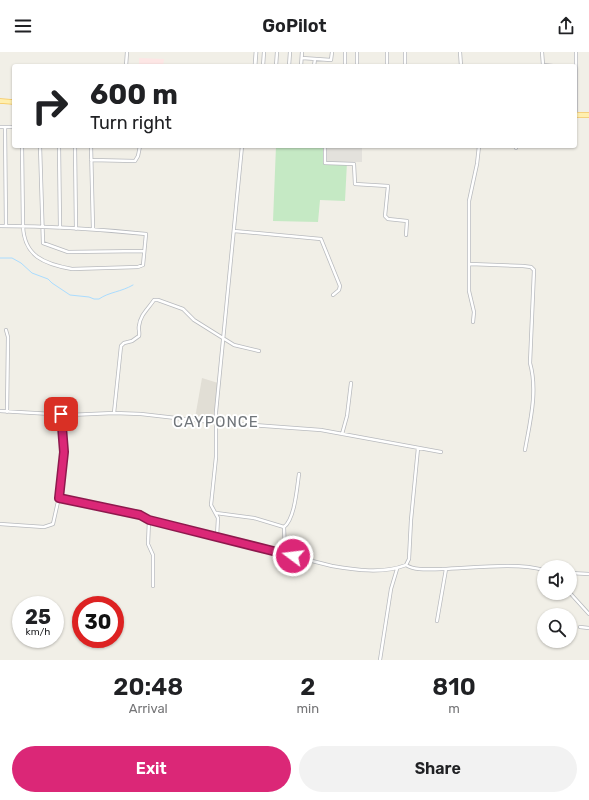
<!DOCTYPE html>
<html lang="en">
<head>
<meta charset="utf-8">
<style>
  body { margin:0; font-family:Rubik,sans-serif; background:#f2f2f2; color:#202124; height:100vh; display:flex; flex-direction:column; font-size:15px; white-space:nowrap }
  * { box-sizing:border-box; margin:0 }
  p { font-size:13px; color:#757577 }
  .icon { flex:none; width:22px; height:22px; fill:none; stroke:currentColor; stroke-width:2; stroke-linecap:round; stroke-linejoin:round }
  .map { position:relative; height:608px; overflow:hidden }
  .panel { display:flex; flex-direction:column; background:#fff; flex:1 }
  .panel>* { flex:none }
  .hud { position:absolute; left:12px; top:12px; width:565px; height:84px; border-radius:4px; box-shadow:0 1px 3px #0004; background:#fff; color:#202124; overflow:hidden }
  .fabs { position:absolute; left:537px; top:508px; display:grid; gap:8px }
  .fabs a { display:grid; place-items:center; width:40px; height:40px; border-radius:50%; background:#fff; box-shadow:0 1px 3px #0004; font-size:20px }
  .speed { position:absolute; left:12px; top:544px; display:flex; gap:8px; font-size:20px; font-weight:700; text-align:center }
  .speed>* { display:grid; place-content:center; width:52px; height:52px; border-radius:50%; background:#fff; box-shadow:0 1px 3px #0004; line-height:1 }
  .speed small { font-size:10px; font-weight:400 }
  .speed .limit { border:6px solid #d22; background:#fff; color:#111 }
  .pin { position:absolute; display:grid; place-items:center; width:34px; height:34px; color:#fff; margin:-17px; border-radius:8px; box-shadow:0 2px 6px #0006 }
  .me { position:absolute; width:44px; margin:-22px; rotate:285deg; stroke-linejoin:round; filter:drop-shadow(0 0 3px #0008) }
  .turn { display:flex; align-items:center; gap:14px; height:84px; padding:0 12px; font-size:18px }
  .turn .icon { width:52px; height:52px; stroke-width:2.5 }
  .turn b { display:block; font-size:28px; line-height:34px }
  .eta { display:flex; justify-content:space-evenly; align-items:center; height:68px; text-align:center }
  .eta b { font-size:24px; font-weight:600; line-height:28px }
  .cta { display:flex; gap:8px; margin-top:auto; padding:8px 12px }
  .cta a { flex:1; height:46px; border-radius:24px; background:#db2777; color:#fff; font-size:16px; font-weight:600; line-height:46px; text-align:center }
  .cta a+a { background:#f2f2f2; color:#202124 }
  header { display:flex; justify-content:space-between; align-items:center; height:52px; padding:0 12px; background:#fff; font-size:18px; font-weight:600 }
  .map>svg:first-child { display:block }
  .industrial { fill:#e3e1dc }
  .education { fill:#e1ded5 }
  .medical { fill:#fde6e5 }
  .green { fill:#c5e9c4 }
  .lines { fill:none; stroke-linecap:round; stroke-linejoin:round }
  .stream { stroke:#aadcff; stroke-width:1 }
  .minor-casing { stroke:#b8babe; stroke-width:4 }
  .tertiary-casing { stroke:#b8babe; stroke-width:4.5 }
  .primary-casing { stroke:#f6c65b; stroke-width:5.5 }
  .minor { stroke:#fff; stroke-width:2.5 }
  .tertiary { stroke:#fff; stroke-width:3 }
  .primary { stroke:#ffefaf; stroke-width:4 }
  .route-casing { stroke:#8e194d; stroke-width:10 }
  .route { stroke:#db2777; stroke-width:7 }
  .labels { text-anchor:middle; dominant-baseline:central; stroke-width:4; stroke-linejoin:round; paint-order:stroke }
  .quarter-label { font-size:15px; letter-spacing:1px; fill:#70757a; stroke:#fff }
</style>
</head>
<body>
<header><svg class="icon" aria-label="menu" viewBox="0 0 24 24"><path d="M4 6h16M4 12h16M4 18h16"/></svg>GoPilot<svg class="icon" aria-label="share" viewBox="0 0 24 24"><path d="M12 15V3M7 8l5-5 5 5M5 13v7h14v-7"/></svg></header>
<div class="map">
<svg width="589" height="608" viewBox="0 0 589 608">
  <rect width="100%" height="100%" fill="#f1efe7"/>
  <path class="industrial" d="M326,94H362V110H326Z"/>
  <path class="education" d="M202,326L218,331L215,369L195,366Z"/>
  <path class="medical" d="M139,6L164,7L163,14H139Z"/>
  <path class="green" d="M276,94H326L327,110H347L345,149L320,148L318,170L273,169Z"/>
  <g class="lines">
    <path class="stream" d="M0,206H12L21,211L32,221L48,227L52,231L70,243L89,245L94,247H99C109,240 121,240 133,233"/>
    <g class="minor-casing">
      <path id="minor" d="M345,0V14
        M357,0V14H387
        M387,0V13
        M460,0L461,14
        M542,0L543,13L553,14
        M576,0V63
        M302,6L331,8L332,0
        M126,14L127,0
        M263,14L264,0
        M276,14L277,0
        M289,14L290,0
        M301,14L302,0
        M314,14L315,7
        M405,14V0
        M0,75H14
        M5,75L6,174
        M40,94L43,191L68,200L144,199
        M59,94L60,176
        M75,94L76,177
        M91,94L93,177
        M325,94V111L354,112L355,132L388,134L385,164L388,167L407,169L406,183
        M516,94V96
        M91,108L135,109L138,104L140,94
        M0,174C49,174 97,177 146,182L143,213L138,215L72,217C44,212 24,204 23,174L22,94
        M234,179L321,187L340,234L339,238L333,243
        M470,212L523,214L531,215L534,218L530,311C538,339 530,370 525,398
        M473,270L474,260L469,239V149L477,112L479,94
        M6,278L8,285L7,360
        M0,359L69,363L114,361L141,362L211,370L321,378L441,400
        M114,361L121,294L124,291L132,289L139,284C140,280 138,277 139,274C140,263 148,257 154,248H158L183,257L194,268L234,293L259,299
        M342,382L347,364L351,331
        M59,445L115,457L140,463L149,468L332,514C355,518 383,522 406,513L409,507L411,468L418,396
        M216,461L254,466L284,475C295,467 297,435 299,422
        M149,468L148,492L153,503V534
        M0,472L44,475L53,472L59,445L63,406L61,362
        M284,475L285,502
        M217,484L218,466L211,453L216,405V360L242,94
        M406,513C415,519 431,517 442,517C472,516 517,510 544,518
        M570,521L589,522
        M570,541L589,562
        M437,569L446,517
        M580,575L589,576
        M380,608L391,537L397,517"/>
    </g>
    <g class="tertiary-casing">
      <path id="tertiary" d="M255,14L256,0"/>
    </g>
    <g class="primary-casing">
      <path id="primary" d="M0,49L14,50
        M575,63H589"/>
    </g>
    <use href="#minor" class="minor"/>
    <use href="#tertiary" class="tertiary"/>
    <use href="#primary" class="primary"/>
  </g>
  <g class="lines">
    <g class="route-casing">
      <path id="route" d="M61,362L64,400L59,446L140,463L149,468L293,504"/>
    </g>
    <use href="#route" class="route"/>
  </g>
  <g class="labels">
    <g class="quarter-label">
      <text x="216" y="370">CAYPONCE</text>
    </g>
  </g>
</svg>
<div class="fabs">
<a><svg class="icon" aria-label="sound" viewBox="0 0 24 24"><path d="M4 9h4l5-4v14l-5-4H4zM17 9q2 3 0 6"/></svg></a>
<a><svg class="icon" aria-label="search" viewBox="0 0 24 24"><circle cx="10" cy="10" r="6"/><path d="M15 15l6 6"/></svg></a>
</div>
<div class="speed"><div>25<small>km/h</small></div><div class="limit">30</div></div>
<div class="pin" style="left:61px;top:362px;background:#d93025"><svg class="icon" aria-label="arrive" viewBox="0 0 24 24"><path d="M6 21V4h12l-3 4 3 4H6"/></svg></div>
<svg class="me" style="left:293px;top:504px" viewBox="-20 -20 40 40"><circle r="17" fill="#db2777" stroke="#fff" stroke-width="3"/><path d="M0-11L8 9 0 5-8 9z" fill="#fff"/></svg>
<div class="hud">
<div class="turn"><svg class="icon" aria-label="right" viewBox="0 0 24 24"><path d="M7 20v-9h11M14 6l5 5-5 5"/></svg><div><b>600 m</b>Turn right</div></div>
</div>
</div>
<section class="panel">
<div class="eta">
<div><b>20:48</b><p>Arrival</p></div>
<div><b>2</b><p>min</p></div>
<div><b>810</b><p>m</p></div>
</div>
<div class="cta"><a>Exit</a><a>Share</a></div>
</section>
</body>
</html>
